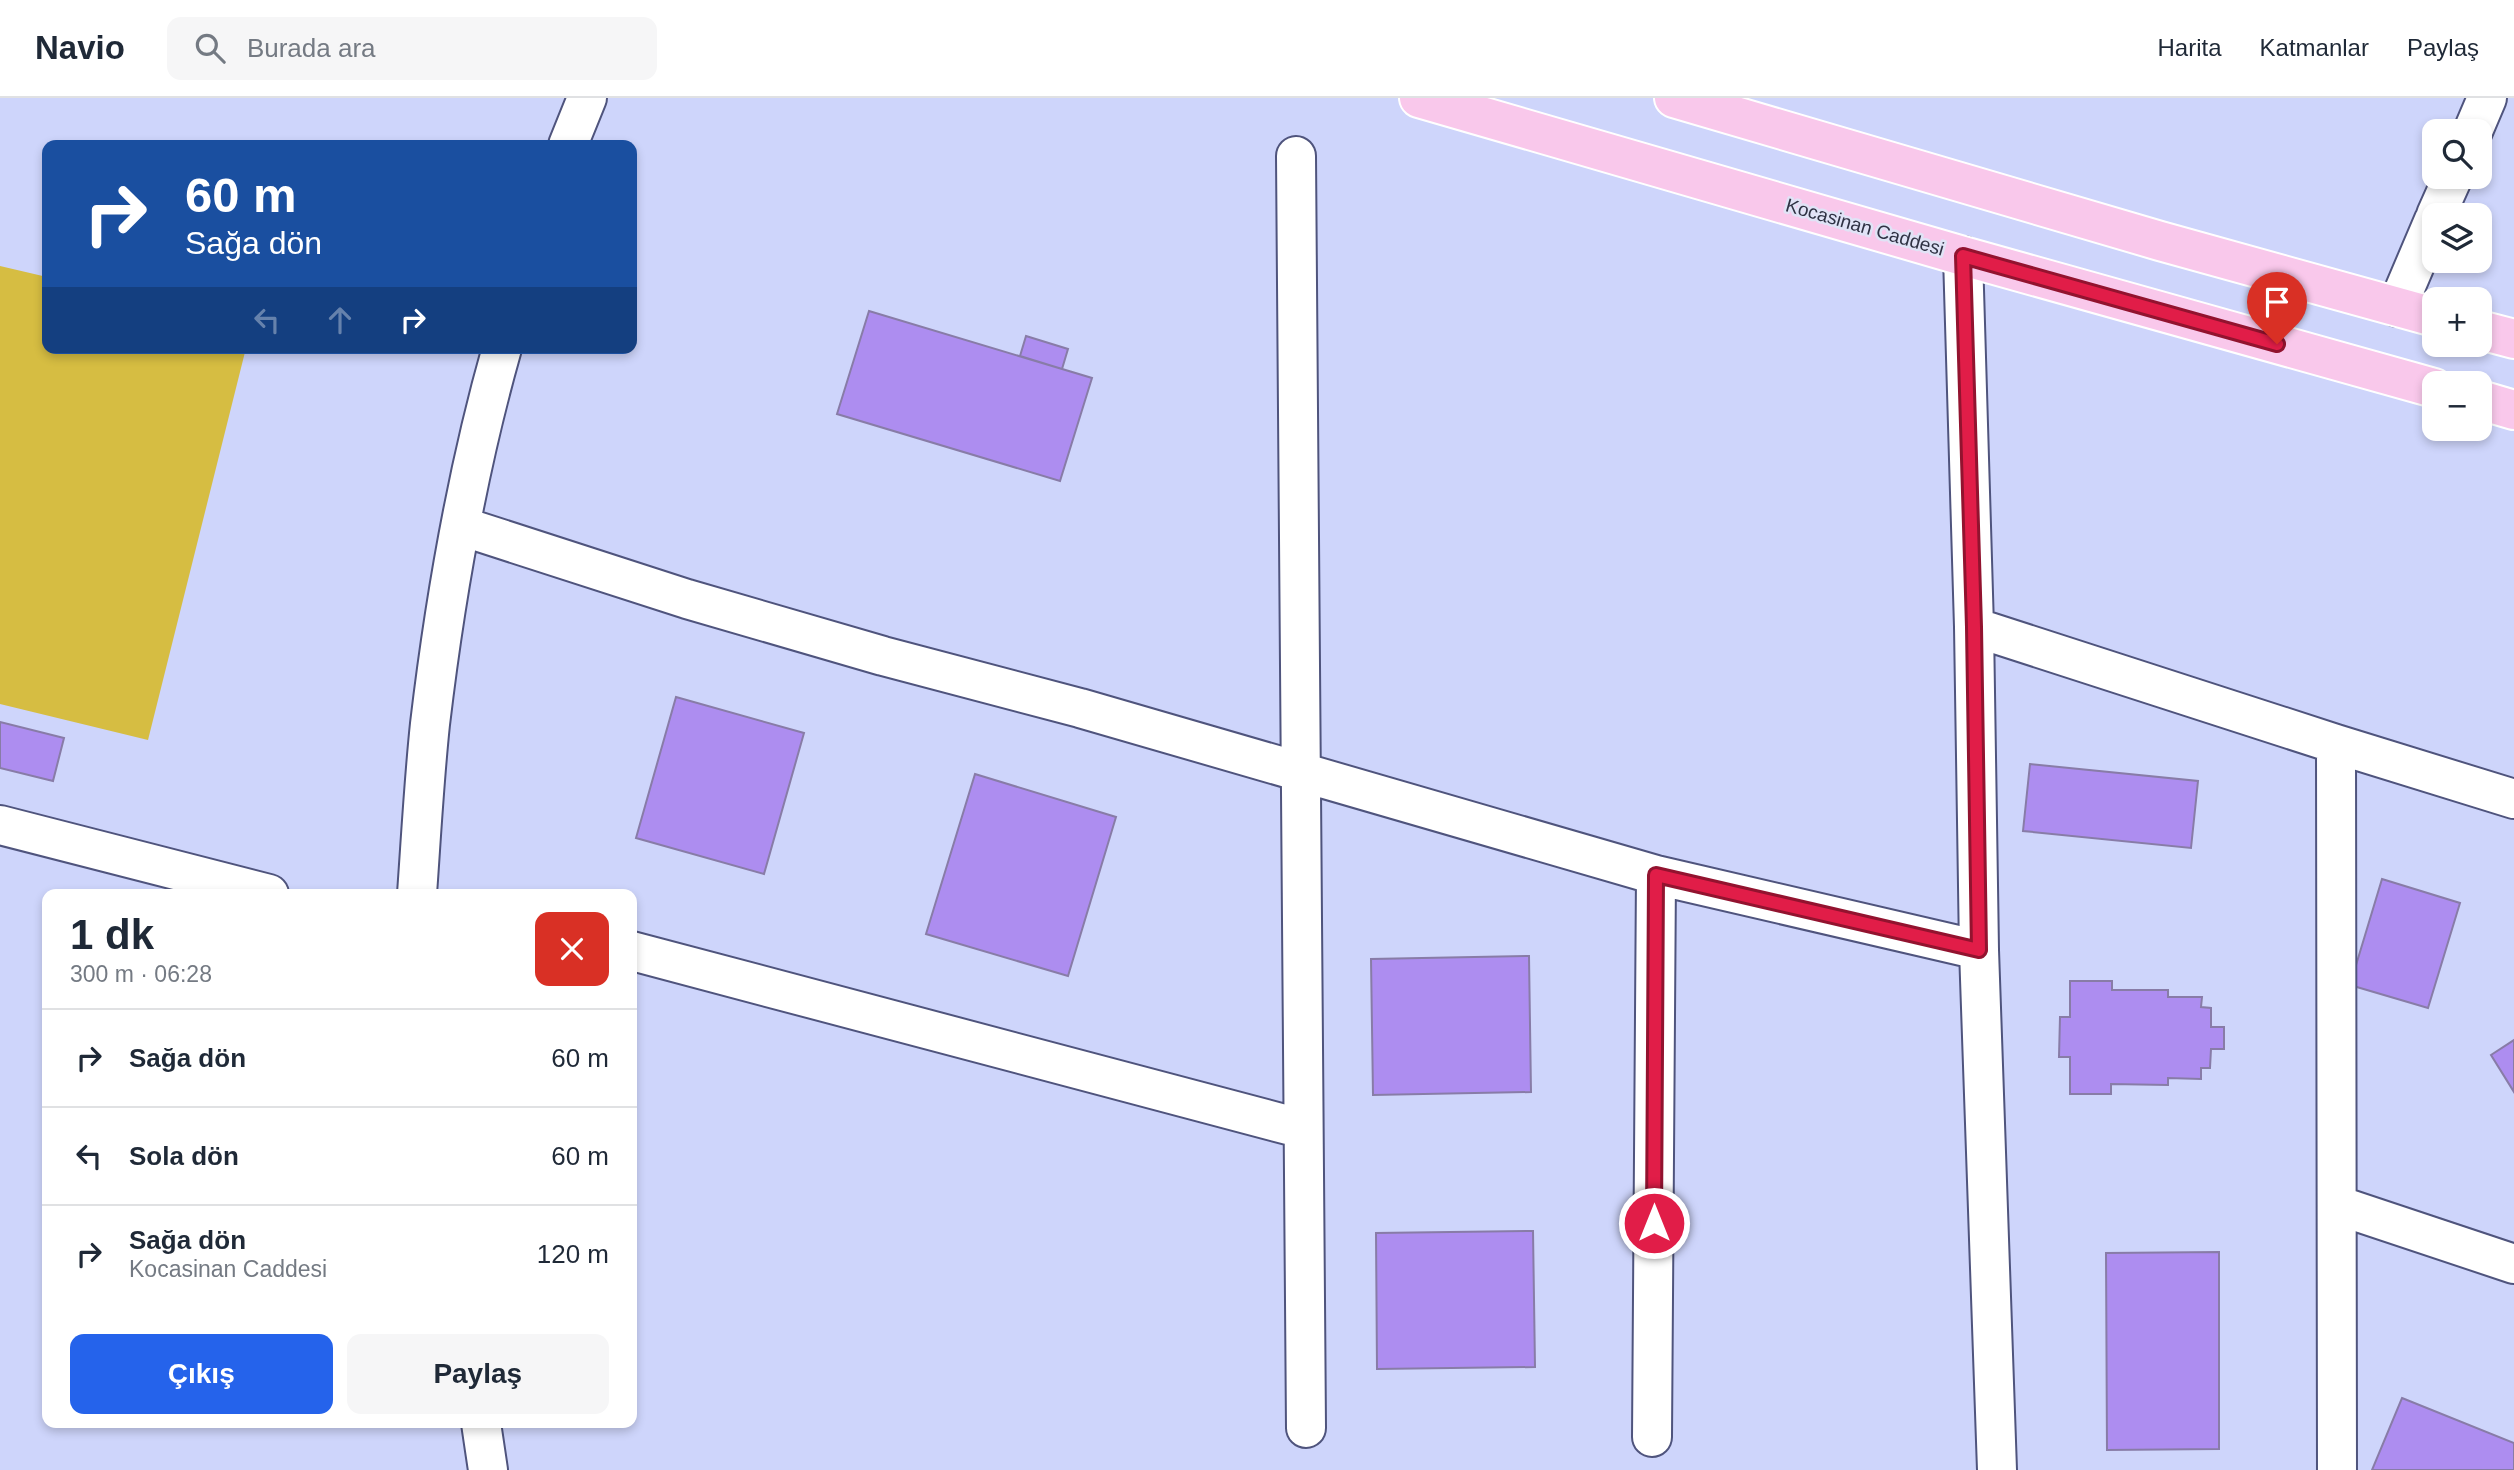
<!DOCTYPE html>
<html lang="tr">
<head>
<meta charset="utf-8">
<style>
  body { margin:0; font-family:Arial,sans-serif; background:#f6f6f7; color:#1f2937; height:100vh; display:flex; flex-direction:column; font-size:26px; white-space:nowrap }
  * { box-sizing:border-box; margin:0 }
  p { font-size:23px; color:#747a83 }
  .icon { flex:none; width:38px; height:38px; fill:none; stroke:currentColor; stroke-width:2; stroke-linecap:round; stroke-linejoin:round }
  .map { position:relative; flex:1; overflow:hidden }
  .panel { position:absolute; left:42px; top:791px; width:595px; height:539px; display:flex; flex-direction:column; background:#fff; border-radius:14px; box-shadow:0 4px 10px #0003 }
  .panel>* { flex:none }
  .hud { position:absolute; left:42px; top:42px; width:595px; height:214px; border-radius:14px; box-shadow:0 4px 10px #0003; background:#1a4fa0; color:#fff; overflow:hidden }
  .controls { position:absolute; left:2422px; top:21px; display:grid; gap:14px }
  .controls a { display:grid; place-items:center; width:70px; height:70px; border-radius:14px; background:#fff; box-shadow:0 4px 10px #0003; font-size:35px }
  .pin { position:absolute; display:grid; place-items:center; width:60px; height:60px; color:#fff; margin:-72px -30px; border-radius:50% 50% 50% 0; rotate:-45deg; box-shadow:0 0 7px #0007 }
  .pin .icon { rotate:45deg }
  .me { position:absolute; width:77px; margin:-38px; rotate:0deg; stroke-linejoin:round; filter:drop-shadow(0 0 5px #0008) }
  .turn { display:flex; align-items:center; gap:24px; height:147px; padding:0 28px; font-size:32px }
  .turn .icon { width:91px; height:91px; stroke-width:2.5 }
  .turn b { display:block; font-size:49px; line-height:60px }
  .lanes { display:flex; align-items:center; height:66px; padding:0 28px; background:#0003; justify-content:center; gap:35px; direction:ltr }
  .lanes .off { opacity:.35 }
  .round { display:grid; place-items:center; flex:none; width:74px; height:74px; border-radius:14px; background:#f6f6f7 }
  .summary { display:flex; align-items:center; justify-content:space-between; height:119px; padding:0 28px }
  h1 { font-size:42px; font-weight:700; line-height:52px }
  .action { display:flex; gap:14px; margin-top:auto; padding:14px 28px }
  .action a { flex:1; height:80px; border-radius:14px; background:#2563eb; color:#fff; font-size:28px; font-weight:700; line-height:80px; text-align:center }
  .action a+a { background:#f6f6f7; color:#1f2937 }
  ul { padding:0; list-style:none }
  li { display:flex; align-items:center; gap:21px; height:98px; padding:0 28px; border-top:2px solid #e0e1e3 }
  li div { flex:1 }
  li b { display:block; font-size:26px }
  li em { font-style:normal }
  header { display:flex; align-items:center; gap:42px; box-sizing:border-box; height:98px; padding:0 35px; background:#fff; border-bottom:2px solid #e0e1e3 }
  header strong { font-size:33px }
  nav { display:flex; gap:38px; margin-inline-start:auto; font-size:24px }
  .search { width:490px; height:63px; background:#f6f6f7; display:flex; align-items:center; gap:18px; box-sizing:border-box; padding:0 24px; border-radius:14px; color:#747a83; font-size:26px }
  .map>svg:first-child { display:block }
  .green { fill:#d6bd42 }
  .building { fill:#ad8df0; stroke:#887ca7; stroke-width:2 }
  .lines { fill:none; stroke-linecap:round; stroke-linejoin:round }
  .minor-casing { stroke:#4f547d; stroke-width:42 }
  .major-casing { stroke:#fff; stroke-width:42 }
  .minor { stroke:#fff; stroke-width:38 }
  .major { stroke:#f9c8eb; stroke-width:38 }
  .route-casing { stroke:#92132f; stroke-width:18 }
  .route { stroke:#e11d48; stroke-width:12 }
  .labels { text-anchor:middle; dominant-baseline:central; stroke-width:5; stroke-linejoin:round; paint-order:stroke }
  .street-label { font-size:19px; fill:#2f3244; stroke:#e0e3f6 }
</style>
</head>
<body>
<header>
<strong>Navio</strong>
<div class="search"><svg class="icon" aria-label="search" viewBox="0 0 24 24"><circle cx="10" cy="10" r="6"/><path d="M15 15l6 6"/></svg>Burada ara</div>
<nav><a>Harita</a><a>Katmanlar</a><a>Paylaş</a></nav>
</header>
<div class="map">
<svg width="2514" height="1372" viewBox="0 0 2514 1372">
  <rect width="100%" height="100%" fill="#ced5fb"/>
  <path class="green" d="M0,168L47,179V250H246L148,642L0,606Z"/>
  <path class="building" d="M869,213L1092,280L1060,383L837,316Z
    M1026,238L1068,251L1062,271L1020,258Z
    M676,599L804,635L764,776L636,740Z
    M0,624L64,640L53,683L0,670Z
    M2030,666L2198,683L2191,750L2023,733Z
    M975,676L1116,719L1068,878L926,836Z
    M2382,781L2460,805L2428,910L2350,887Z
    M1529,858L1531,994L1373,997L1371,861Z
    M2070,883H2112V892H2168V899H2202L2201,909L2211,910V929H2224V951H2211L2210,970H2201V981L2168,980V987L2111,986V996H2070V959H2059L2060,919H2070Z
    M2514,942V994L2491,957Z
    M1533,1133L1535,1269L1377,1271L1376,1135Z
    M2219,1154V1351L2107,1352L2106,1155Z
    M2402,1300L2514,1345V1372H2372Z"/>
  <g class="lines">
    <g class="minor-casing">
      <path id="minor" d="M2473,33L2487,0
        M568,47L587,0
        M1296,58L1306,1330
        M2436,117L2453,79
        M1963,158L1974,529L1979,852L1997,1372
        M2397,209L2434,122
        M461,428L687,501L883,558L1080,610L1656,777L1979,852
        M1974,529L2336,646L2514,701
        M2336,646L2337,1372
        M0,727L269,796
        M417,796C421,740 424,683 430,626C445,500 467,373 502,250
        M632,853L1303,1031
        M2337,1107L2514,1166
        M481,1325L488,1372
        M1652,1339L1656,777"/>
    </g>
    <g class="major-casing">
      <path id="major" d="M1419,0L1963,158L2434,290
        M1674,0L2160,143L2434,219
        M2480,232L2514,241
        M2480,302L2514,312"/>
    </g>
    <use href="#minor" class="minor"/>
    <use href="#major" class="major"/>
  </g>
  <g class="lines">
    <g class="route-casing">
      <path id="route" d="M1654,1125L1656,777L1979,852L1974,529L1963,158L2277,246"/>
    </g>
    <use href="#route" class="route"/>
  </g>
  <g class="labels">
    <g class="street-label">
      <text transform="translate(1865 129) rotate(16)">Kocasinan Caddesi</text>
    </g>
  </g>
</svg>
<div class="controls">
<a><svg class="icon" aria-label="search" viewBox="0 0 24 24"><circle cx="10" cy="10" r="6"/><path d="M15 15l6 6"/></svg></a>
<a><svg class="icon" aria-label="layers" viewBox="0 0 24 24"><path d="M12 4l9 5-9 5-9-5zM3 14l9 5 9-5"/></svg></a>
<a>+</a>
<a>−</a>
</div>
<div class="pin" style="left:2277px;top:246px;background:#d93025"><svg class="icon" aria-label="arrive" viewBox="0 0 24 24"><path d="M6 21V4h12l-3 4 3 4H6"/></svg></div>
<svg class="me" style="left:1654px;top:1125px" viewBox="-20 -20 40 40"><circle r="17" fill="#e11d48" stroke="#fff" stroke-width="3"/><path d="M0-11L8 9 0 5-8 9z" fill="#fff"/></svg>
<div class="hud">
<div class="turn"><svg class="icon" aria-label="right" viewBox="0 0 24 24"><path d="M7 20v-9h11M14 6l5 5-5 5"/></svg><div><b>60 m</b>Sağa dön</div></div>
<div class="lanes"><svg class="icon off" aria-label="left" viewBox="0 0 24 24"><path d="M17 20v-9H6M10 6l-5 5 5 5"/></svg><svg class="icon off" aria-label="ahead" viewBox="0 0 24 24"><path d="M12 20V5M6 11l6-6 6 6"/></svg><svg class="icon" aria-label="right" viewBox="0 0 24 24"><path d="M7 20v-9h11M14 6l5 5-5 5"/></svg></div>
</div>
<section class="panel">
<div class="summary"><div><h1>1 dk</h1><p>300 m · 06:28</p></div><a class="round" style="background:#d93025;color:#fff"><svg class="icon" aria-label="close" viewBox="0 0 24 24"><path d="M6 6l12 12M18 6L6 18"/></svg></a></div>
<ul>
<li><svg class="icon" aria-label="right" viewBox="0 0 24 24"><path d="M7 20v-9h11M14 6l5 5-5 5"/></svg><div><b>Sağa dön</b></div><em>60 m</em></li>
<li><svg class="icon" aria-label="left" viewBox="0 0 24 24"><path d="M17 20v-9H6M10 6l-5 5 5 5"/></svg><div><b>Sola dön</b></div><em>60 m</em></li>
<li><svg class="icon" aria-label="right" viewBox="0 0 24 24"><path d="M7 20v-9h11M14 6l5 5-5 5"/></svg><div><b>Sağa dön</b><p>Kocasinan Caddesi</p></div><em>120 m</em></li>
</ul>
<div class="action"><a>Çıkış</a><a>Paylaş</a></div>
</section>
</div>
</body>
</html>
